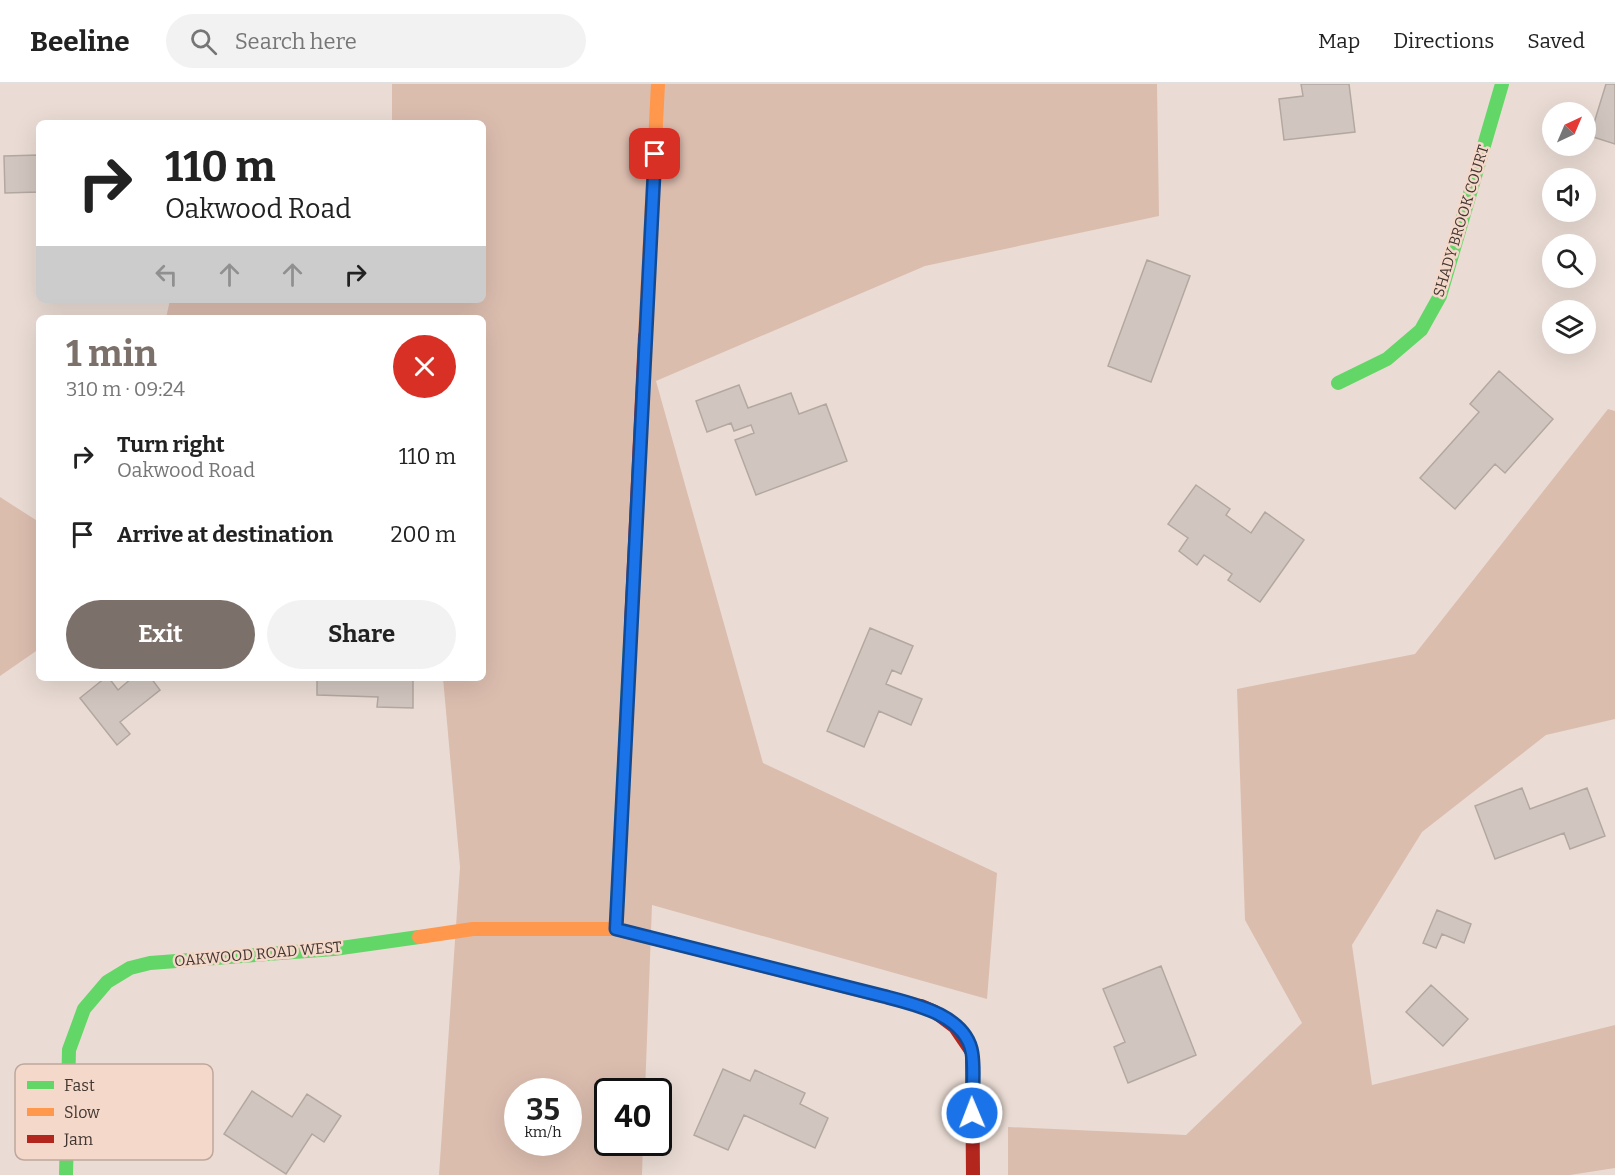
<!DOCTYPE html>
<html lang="en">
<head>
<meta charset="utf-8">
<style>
  body { margin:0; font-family:Bitter,serif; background:#f2f2f2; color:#222; height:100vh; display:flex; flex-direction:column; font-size:22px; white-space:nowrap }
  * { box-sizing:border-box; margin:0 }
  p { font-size:20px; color:#767676 }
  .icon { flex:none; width:33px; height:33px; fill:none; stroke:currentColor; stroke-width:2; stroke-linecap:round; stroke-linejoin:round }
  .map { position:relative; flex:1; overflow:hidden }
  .side { position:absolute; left:36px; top:231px; width:450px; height:366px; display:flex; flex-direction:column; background:#fff; border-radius:9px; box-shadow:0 6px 24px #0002 }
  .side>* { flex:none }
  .top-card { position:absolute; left:36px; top:36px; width:450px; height:183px; border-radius:9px; box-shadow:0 6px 24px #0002; background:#fff; color:#222; overflow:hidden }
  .needle { width:39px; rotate:44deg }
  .controls { position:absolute; left:1542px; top:18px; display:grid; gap:12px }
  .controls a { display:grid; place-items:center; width:54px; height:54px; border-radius:50%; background:#fff; box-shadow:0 6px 24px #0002; font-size:30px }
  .speed { position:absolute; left:504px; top:994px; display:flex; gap:12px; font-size:30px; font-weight:700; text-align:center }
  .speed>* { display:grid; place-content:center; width:78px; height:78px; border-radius:50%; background:#fff; box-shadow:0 6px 24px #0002; line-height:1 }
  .speed small { font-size:15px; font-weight:400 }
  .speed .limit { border:3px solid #111; border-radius:9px; background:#fff; color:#111 }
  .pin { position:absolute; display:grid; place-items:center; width:51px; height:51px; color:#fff; margin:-26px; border-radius:12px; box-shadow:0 3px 9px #0006 }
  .me { position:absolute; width:66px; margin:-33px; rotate:359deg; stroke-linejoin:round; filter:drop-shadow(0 0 4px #0008) }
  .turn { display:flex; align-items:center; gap:21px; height:126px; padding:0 30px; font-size:27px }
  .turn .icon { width:78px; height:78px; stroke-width:2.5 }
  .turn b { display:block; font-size:42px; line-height:51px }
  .lanes { display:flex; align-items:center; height:57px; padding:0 30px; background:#0003; justify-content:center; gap:30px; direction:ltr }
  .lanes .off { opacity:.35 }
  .round { display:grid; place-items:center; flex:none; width:63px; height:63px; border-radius:32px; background:#f2f2f2 }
  .summary { display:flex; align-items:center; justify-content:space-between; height:102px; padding:0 30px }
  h1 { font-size:36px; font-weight:700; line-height:45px; color:#7c706a }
  .primary-button { display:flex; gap:12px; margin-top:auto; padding:12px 30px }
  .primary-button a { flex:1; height:69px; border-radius:36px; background:#7c706a; color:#fff; font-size:24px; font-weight:700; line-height:69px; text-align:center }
  .primary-button a+a { background:#f2f2f2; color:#222 }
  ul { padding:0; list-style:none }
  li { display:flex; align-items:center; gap:18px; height:78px; padding:0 30px }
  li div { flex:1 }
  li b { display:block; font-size:22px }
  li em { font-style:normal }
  header { display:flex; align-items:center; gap:36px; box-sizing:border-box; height:84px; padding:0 30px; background:#fff; border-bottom:2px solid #e0e0e0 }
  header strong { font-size:28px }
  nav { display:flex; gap:33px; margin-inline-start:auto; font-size:21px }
  .search { width:420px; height:54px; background:#f2f2f2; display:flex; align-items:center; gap:15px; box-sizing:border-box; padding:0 21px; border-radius:33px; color:#767676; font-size:22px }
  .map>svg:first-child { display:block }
  .green { fill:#dbbdae; fill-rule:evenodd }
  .building { fill:#d1c6bf; stroke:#b3a8a1; stroke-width:1.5 }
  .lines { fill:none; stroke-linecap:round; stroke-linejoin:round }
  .fast { stroke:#63d668; stroke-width:14 }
  .slow { stroke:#ff974d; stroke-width:14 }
  .jam { stroke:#b3261e; stroke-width:14 }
  .route-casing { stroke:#114b97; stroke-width:15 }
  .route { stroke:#1a73e8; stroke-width:10 }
  .labels { text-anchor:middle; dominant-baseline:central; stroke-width:5; stroke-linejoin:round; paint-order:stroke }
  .street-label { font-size:15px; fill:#413631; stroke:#f4d8ca }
  .key { fill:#f4d8ca; stroke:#bea79c; stroke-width:1.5 }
  .key-label { font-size:16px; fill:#413631 }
</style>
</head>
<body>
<header>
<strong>Beeline</strong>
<div class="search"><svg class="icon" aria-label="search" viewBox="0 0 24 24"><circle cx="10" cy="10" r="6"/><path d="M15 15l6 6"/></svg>Search here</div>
<nav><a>Map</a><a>Directions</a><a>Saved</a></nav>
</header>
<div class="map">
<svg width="1615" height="1091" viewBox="0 0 1615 1091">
  <rect width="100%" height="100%" fill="#eadcd4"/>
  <path class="green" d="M392,0H1157L1159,132L925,182L656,297L763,679L997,789L987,915L652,821L645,1008H608V1059H643L642,1091H439L460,783L443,594H483V234H166L170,216H483V39H392ZM518,1008H568V1059H518Z
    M1608,325L1615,327V635L1546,651L1422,748L1352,861L1372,1001L1615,941V1084L1570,1091H1008V1043L1186,1051L1302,939L1245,836L1237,605L1415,570Z
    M0,413L39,438V565L0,592Z"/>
  <path class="building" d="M1301,0H1349L1355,48L1284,56L1279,15L1303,12Z
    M1606,0H1615V60L1590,52Z
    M39,71V108L5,109L4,72Z
    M1147,176L1190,192L1151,298L1108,282Z
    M1499,287L1553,335L1505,389L1495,380L1455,425L1420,394L1479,328L1470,320Z
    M739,301L748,324L791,309L799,330L826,320L847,377L756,411L735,356L754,349L751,341L734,347L731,339L707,348L696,317Z
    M1196,401L1230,425L1226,431L1251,449L1265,428L1304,456L1260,518L1228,496L1232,490L1204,471L1197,481L1179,467L1188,454L1168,440Z
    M870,544L913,562L901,590L892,586L886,600L922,615L911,641L879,627L864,663L827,647Z
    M105,594H109L118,606L132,594H151L160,606L120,638L130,650L117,661L80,614Z
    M317,594H413V624L377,623L378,613L317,611Z
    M1522,704L1530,725L1587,704L1605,752L1570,765L1564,749L1495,775L1475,722Z
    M1437,826L1471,840L1464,859L1442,850L1436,864L1423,859Z
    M1161,882L1196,971L1128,999L1114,963L1125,958L1103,905Z
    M1431,901L1468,935L1443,962L1406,928Z
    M723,985L750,997L755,986L805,1009L800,1020L828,1034L815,1064L744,1031L728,1066L694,1051Z
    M252,1007L292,1033L307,1010L341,1032L324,1058L312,1050L286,1090L224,1050Z"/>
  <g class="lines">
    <path class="fast" d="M1338,299L1387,275L1421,246L1440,212L1502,0
      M616,845L631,540
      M66,1091L69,966L84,925L107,898L130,884L150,879L334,865L419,853"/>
    <path class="slow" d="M645,252L658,0
      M419,853L473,845H616L921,922"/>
    <path class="jam" d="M631,540L645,252
      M921,922L935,928L955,943L972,968L973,1091"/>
  </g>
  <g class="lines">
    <g class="route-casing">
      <path id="route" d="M655,70L616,845L883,912C914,920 966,931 972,969C975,988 972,1010 972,1029"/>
    </g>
    <use href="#route" class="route"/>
  </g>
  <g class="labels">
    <g class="street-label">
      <text transform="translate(1461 137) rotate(-73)">SHADY BROOK COURT</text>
      <text transform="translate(258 870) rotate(-5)">OAKWOOD ROAD WEST</text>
    </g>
  </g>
  <rect x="15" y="980" width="198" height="96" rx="9" class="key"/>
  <rect x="27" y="997" width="27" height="8" fill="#63d668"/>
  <rect x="27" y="1024" width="27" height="8" fill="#ff974d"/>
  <rect x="27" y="1051" width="27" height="8" fill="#b3261e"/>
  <g class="key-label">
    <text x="64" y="1007">Fast</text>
    <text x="64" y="1034">Slow</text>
    <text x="64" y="1061">Jam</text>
  </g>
</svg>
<div class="controls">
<a><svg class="needle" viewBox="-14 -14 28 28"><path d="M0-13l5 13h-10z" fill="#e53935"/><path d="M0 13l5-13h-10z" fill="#767676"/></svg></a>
<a><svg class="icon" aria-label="sound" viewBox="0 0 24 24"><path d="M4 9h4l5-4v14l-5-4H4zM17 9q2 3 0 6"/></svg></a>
<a><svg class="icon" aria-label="search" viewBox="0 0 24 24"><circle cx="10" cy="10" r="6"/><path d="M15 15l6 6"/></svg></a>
<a><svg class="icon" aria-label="layers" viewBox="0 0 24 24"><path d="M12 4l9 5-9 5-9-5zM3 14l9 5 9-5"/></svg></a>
</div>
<div class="speed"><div>35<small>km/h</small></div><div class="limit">40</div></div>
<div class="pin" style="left:655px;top:70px;background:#d93025"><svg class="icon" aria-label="arrive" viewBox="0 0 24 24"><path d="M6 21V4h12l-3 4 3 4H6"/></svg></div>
<svg class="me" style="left:972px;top:1029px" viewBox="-20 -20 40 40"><circle r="17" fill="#1a73e8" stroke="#fff" stroke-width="3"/><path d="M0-11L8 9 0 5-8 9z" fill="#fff"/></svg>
<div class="top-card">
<div class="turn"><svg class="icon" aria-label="right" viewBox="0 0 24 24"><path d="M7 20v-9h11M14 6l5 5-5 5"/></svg><div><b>110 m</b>Oakwood Road</div></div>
<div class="lanes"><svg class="icon off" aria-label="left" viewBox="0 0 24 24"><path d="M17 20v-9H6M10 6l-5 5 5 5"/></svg><svg class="icon off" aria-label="ahead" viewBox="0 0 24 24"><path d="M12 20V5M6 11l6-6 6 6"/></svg><svg class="icon off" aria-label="ahead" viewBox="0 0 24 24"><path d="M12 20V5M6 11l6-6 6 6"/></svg><svg class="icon" aria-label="right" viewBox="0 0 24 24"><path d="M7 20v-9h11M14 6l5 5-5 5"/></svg></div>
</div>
<section class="side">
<div class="summary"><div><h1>1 min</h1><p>310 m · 09:24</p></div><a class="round" style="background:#d93025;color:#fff"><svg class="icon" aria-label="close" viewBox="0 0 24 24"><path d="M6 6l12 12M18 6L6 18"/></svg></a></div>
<ul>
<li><svg class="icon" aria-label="right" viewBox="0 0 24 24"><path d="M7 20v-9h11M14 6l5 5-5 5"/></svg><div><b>Turn right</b><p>Oakwood Road</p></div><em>110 m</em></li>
<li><svg class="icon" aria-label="arrive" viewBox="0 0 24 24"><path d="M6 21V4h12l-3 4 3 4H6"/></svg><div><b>Arrive at destination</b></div><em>200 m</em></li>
</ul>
<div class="primary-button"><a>Exit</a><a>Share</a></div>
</section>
</div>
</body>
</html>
